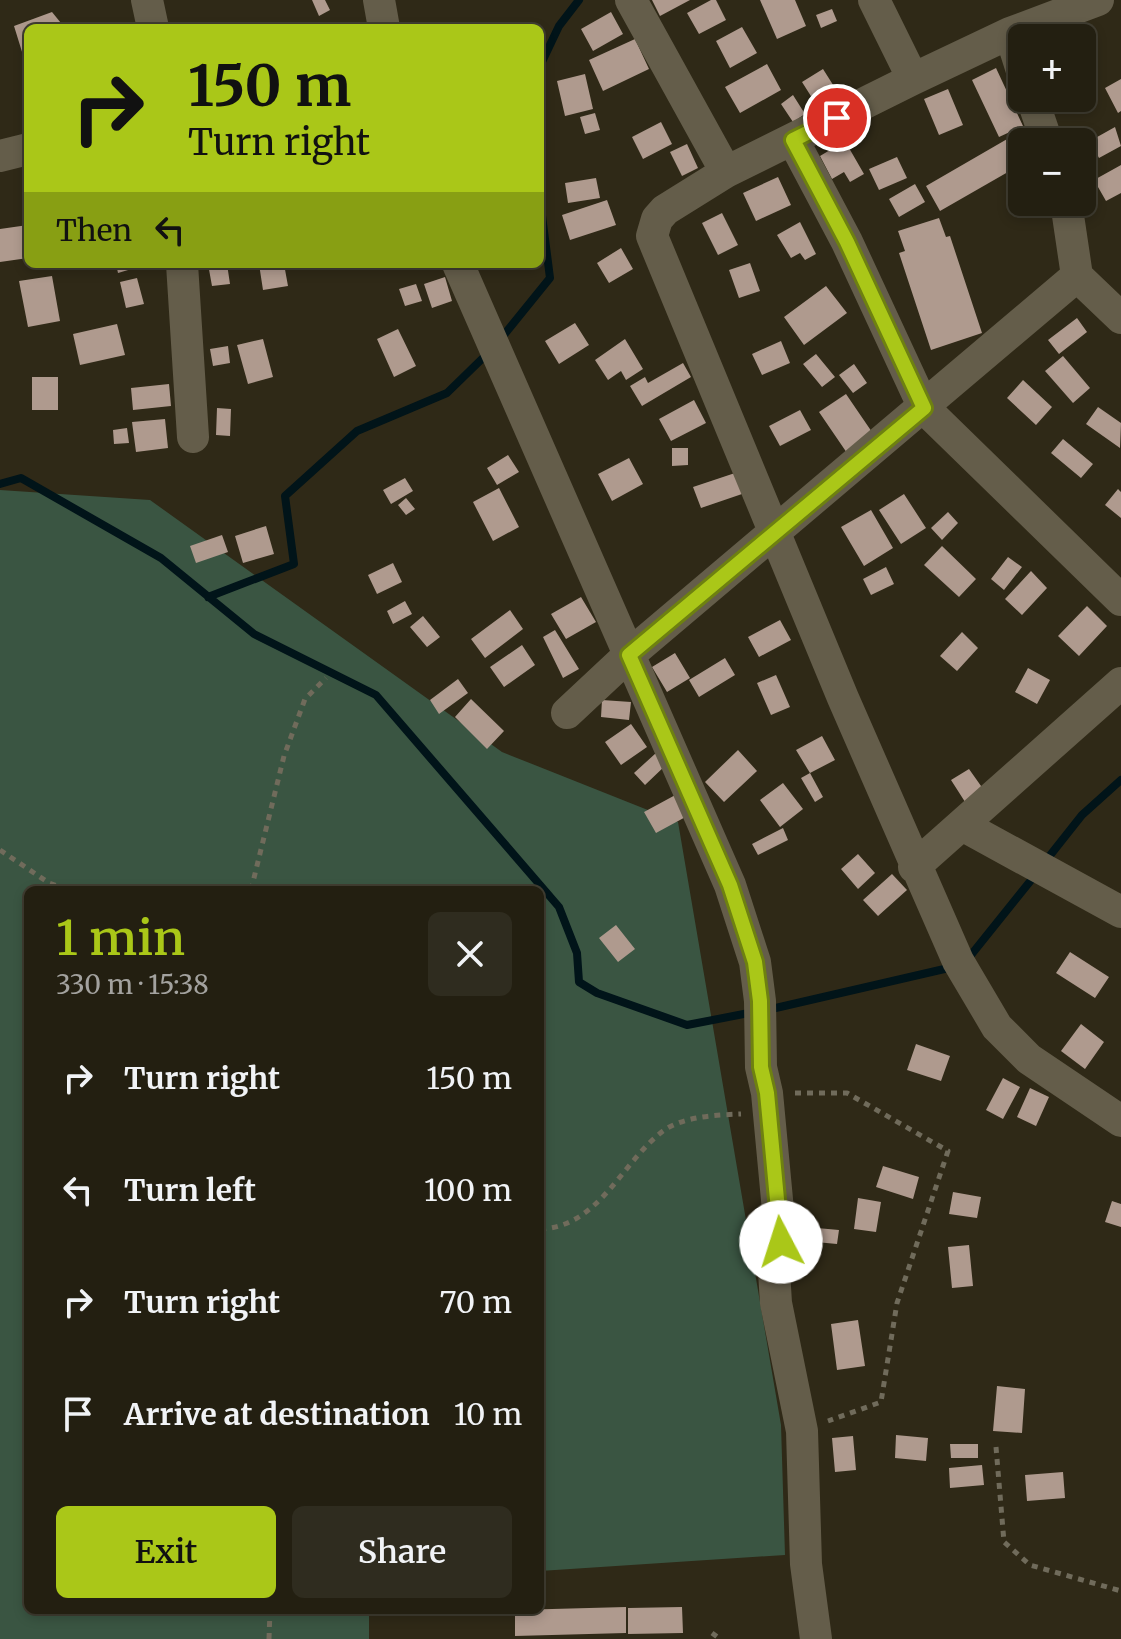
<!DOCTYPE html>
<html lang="en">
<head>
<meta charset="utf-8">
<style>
  body { margin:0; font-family:Merriweather,serif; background:#2f2c1f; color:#f1f3f6; height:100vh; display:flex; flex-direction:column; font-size:30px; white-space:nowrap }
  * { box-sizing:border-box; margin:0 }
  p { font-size:26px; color:#a3a29f }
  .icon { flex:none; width:44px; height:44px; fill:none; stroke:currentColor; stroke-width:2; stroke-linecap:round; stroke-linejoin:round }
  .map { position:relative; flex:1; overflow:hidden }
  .panel { position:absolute; left:24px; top:886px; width:520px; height:728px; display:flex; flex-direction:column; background:#231f11; border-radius:12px; box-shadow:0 4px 12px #0003,0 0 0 2px #403d31 }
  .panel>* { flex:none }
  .banner { position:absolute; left:24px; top:24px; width:520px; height:244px; border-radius:12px; box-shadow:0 4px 12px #0003,0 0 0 2px #403d31; background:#aac718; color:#111; overflow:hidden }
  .tools { position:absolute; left:1008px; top:24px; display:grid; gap:16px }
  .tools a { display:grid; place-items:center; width:88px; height:88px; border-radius:12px; background:#231f11; box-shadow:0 4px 12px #0003,0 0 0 2px #403d31; font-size:40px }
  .pin { position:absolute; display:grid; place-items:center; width:68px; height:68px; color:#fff; margin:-34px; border:4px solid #fff; border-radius:50%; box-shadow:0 2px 8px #0007 }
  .me { position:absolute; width:88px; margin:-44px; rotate:355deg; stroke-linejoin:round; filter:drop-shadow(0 0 6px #0008) }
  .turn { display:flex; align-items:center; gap:28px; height:168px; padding:0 32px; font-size:36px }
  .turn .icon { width:104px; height:104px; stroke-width:2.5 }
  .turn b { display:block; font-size:56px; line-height:68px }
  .then { display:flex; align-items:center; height:76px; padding:0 32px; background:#0003; gap:16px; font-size:30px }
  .round { display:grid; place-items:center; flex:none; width:84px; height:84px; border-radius:12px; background:#2f2c1f }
  .headline { display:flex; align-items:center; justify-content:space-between; height:136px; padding:0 32px }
  h1 { font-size:48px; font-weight:600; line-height:60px; color:#aac718 }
  .primary-button { display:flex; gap:16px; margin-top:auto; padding:16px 32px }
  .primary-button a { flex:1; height:92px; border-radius:12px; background:#aac718; color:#111; font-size:32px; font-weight:600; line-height:92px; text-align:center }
  .primary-button a+a { background:#2f2c1f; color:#f1f3f6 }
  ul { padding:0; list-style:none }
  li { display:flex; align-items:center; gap:24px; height:112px; padding:0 32px }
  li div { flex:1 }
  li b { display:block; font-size:30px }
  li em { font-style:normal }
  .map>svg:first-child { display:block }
  .green { fill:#3a5542 }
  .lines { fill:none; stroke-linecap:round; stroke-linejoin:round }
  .stream { stroke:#011419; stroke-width:8 }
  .building { fill:#af9a8e }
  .path { stroke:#706b5b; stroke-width:5; stroke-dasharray:6 6; stroke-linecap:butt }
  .street { stroke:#645d4a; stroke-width:32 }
  .route-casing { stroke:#6e8110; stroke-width:20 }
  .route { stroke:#aac718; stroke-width:14 }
</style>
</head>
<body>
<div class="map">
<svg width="1121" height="1639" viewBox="0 0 1121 1639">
  <rect width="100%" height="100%" fill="#2f2917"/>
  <path class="green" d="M0,490L150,500L502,752L678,822L781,1425L785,1555L540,1571V890H28V1610H369V1639H0Z"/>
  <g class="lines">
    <path class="stream" d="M540,66L559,26L579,0
      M499,341L550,278L540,200
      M0,484L21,478L161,558L254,634L376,695L559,907L577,953L579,982L597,993L687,1025L754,1012
      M208,597L294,564L285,496L357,431L447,393L487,354
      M1044,863L1082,815L1121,780
      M967,960L1036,874
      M767,1010L953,967"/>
  </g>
  <path class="building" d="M312,0H325L330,10L319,16Z
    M652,0H690L660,16Z
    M711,0H716L726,20L699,34L687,13Z
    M760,0H795L806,26L777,39Z
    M832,9L837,21L821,28L816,15Z
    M52,12L65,28H28L27,68L14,26Z
    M611,12L623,34L593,51L581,29Z
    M742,27L757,53L730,68L716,41Z
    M635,39L649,69L603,91L589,60Z
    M1082,54L1098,84L1082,92Z
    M767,64L781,90L740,113L725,87Z
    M996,68L1023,126L999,137L972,80Z
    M823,69L842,99L821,112L802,82Z
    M585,74L593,109L565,116L557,81Z
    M1121,79V111L1118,113L1105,88Z
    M948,89L963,125L939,135L924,99Z
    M793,95L805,114L793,122L781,104Z
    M595,113L600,130L585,134L580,117Z
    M661,122L672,144L643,159L632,137Z
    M1115,127L1121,146L1099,158L1090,141Z
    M1021,131L1027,142H1022V164L940,211L926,186Z
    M845,141L864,174L850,182L844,172L832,179L820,156Z
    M687,144L698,168L682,176L670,152Z
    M897,157L907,178L879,190L869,169Z
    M1121,165V193L1106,201L1094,180Z
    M778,177L791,205L756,221L743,193Z
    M596,178L600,198L568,203L565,183Z
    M915,184L925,202L899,217L889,199Z
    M607,200L616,225L570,240L562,215Z
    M722,213L738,245L718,255L702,223Z
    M939,218L946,237L950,236L982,333L931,350L899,253L905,251L898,231Z
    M800,222L816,254L805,260L800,253L791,258L777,235Z
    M28,225V258L0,262V229Z
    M621,248L633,269L609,283L597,263Z
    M750,263L760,291L739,298L729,270Z
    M116,264H145V265L118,273Z
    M208,264H227L230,284L212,286Z
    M259,264H284L288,286L263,290Z
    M52,276L60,321L28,327L19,281Z
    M445,277L452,301L432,308L424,284Z
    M137,278L144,304L126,308L120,282Z
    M416,284L422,301L405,306L399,289Z
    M826,286L847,313L804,345L784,317Z
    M1077,318L1087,332L1059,354L1048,340Z
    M575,323L589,345L559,364L545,341Z
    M117,324L125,355L80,365L73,334Z
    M398,329L416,366L394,377L377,339Z
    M263,339L273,377L248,384L237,345Z
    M625,339L643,369L626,380L621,371L608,380L595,360Z
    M781,341L790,363L762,375L752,354Z
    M228,346L230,363L213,366L210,349Z
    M816,354L835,377L822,387L803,364Z
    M1063,356L1090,388L1073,403L1045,371Z
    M683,363L691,377L642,406L630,386L645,377L648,383Z
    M854,364L867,383L853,393L839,375Z
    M32,377H58V410H32Z
    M1023,380L1052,407L1036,425L1007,398Z
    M169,384L171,406L133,410L131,388Z
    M846,394L874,435L847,453L819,412Z
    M694,400L706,423L671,441L659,419Z
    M1098,407L1121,423L1120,448L1086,424Z
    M217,408L231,409L230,436L216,435Z
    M800,410L811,430L780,446L769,426Z
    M165,419L168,448L136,452L132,422Z
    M127,428L129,443L114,444L113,430Z
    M1063,439L1093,464L1081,478L1051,453Z
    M672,448H688V465L672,466Z
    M508,455L519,472L497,485L487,468Z
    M629,458L643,484L612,501L598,474Z
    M735,473L742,494L701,508L693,487Z
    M405,478L413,491L391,504L383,490Z
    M499,488L519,527L493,541L473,502Z
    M1118,489L1121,492V518L1105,505Z
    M904,494L926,528L901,544L879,510Z
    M406,498L415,509L406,515L398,505Z
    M871,510L893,548L864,566L841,527Z
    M948,512L958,523L942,540L931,528Z
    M266,526L274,554L243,563L235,536Z
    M222,535L228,552L196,563L190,546Z
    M942,546L976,579L959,597L924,565Z
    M1008,557L1022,567L1004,590L991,579Z
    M393,563L402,582L377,594L368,575Z
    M886,567L894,584L871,595L863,579Z
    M1031,571L1047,588L1022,615L1005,599Z
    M581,597L596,622L566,639L551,614Z
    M405,601L412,614L393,624L387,611Z
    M1087,606L1107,626L1079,656L1058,636Z
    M510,610L523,629L485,658L471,639Z
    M423,616L440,637L427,647L410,627Z
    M780,620L791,640L759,657L748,637Z
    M555,630L579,669L563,678L543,637Z
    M962,632L978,648L957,671L940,656Z
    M522,645L535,665L504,687L490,667Z
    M675,653L690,678L667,692L652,667Z
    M725,658L735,675L699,697L689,680Z
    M1028,668L1050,680L1037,704L1015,692Z
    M776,675L790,707L771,715L757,683Z
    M458,679L468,693L439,714L430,700Z
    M471,699L504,731L487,749L455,717Z
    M602,700L631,702L629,720L601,717Z
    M631,724L647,747L621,765L605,742Z
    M822,736L835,760L810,773L823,797L815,802L801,778L810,773L796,750Z
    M738,750L757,771L724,802L705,782Z
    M656,753L667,764L645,785L634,773Z
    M969,769L986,793L967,805L951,780Z
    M783,783L803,809L780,827L760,800Z
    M679,793L691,814L656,833L644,812Z
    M783,828L788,840L758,855L752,844Z
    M858,854L875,873L858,889L841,869Z
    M892,874L907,890L878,916L863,900Z
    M616,925L635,949L618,962L599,938Z
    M1070,952L1109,977L1095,998L1056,973Z
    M1081,1024L1104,1042L1085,1069L1061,1051Z
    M916,1044L950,1056L941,1081L907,1070Z
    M1003,1078L1020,1087L1003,1119L986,1110Z
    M1030,1088L1049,1097L1036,1126L1017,1117Z
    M883,1166L919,1177L913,1199L876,1187Z
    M953,1192L981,1197L977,1218L949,1214Z
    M858,1198L881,1202L876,1232L854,1229Z
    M1112,1201L1121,1204V1227L1105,1222Z
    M806,1227L839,1230L837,1244L805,1241Z
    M969,1245L973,1286L952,1288L948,1247Z
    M858,1320L865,1366L837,1370L831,1324Z
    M997,1386L1025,1389L1022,1433L993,1431Z
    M896,1435L928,1438L926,1461L895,1458Z
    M853,1436L856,1470L835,1472L832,1438Z
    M950,1444H978V1458H951Z
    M982,1465L984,1485L950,1488L949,1468Z
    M1063,1472L1065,1498L1027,1501L1025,1475Z
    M626,1607V1633L515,1636V1610Z
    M682,1607L683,1633L628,1634V1608Z"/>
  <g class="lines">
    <path class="path" d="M0,850L49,883L68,890
      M251,890L284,756L305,699L326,678
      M795,1093H847L948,1151L897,1303L881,1402L828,1421
      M540,1229C599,1227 621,1163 663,1131C684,1116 716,1115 741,1114
      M996,1447L1004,1542L1030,1565L1121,1591
      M712,1633L720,1639
      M269,1639L270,1610"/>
    <path class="street" d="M147,0L153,28
      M379,0L384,28
      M631,0L726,172
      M874,0L913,79
      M1098,0L1010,33L913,79L726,172L665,210L657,219L652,236L843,698L958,961L997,1027L1029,1059L1121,1121
      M1010,33L1022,71
      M1032,98L1047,142
      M793,140L847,242L924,408L1121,600
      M0,156L28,149
      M1066,202L1077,276L1121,318
      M182,264L193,437
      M458,264L730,885L755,962L760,1001L761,1067L767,1093L781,1242L774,1271L776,1303L802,1431L806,1564L816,1639
      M567,713L629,655L1077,276
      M962,825L1121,912
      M914,867L1121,683"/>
  </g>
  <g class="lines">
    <g class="route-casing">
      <path id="route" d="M781,1242L767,1093L761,1067L760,1001L755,962L730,885L629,655L924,408L847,242L793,140L837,118"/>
    </g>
    <use href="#route" class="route"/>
  </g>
</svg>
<div class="tools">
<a>+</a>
<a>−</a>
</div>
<div class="pin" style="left:837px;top:118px;background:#d93025"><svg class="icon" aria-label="arrive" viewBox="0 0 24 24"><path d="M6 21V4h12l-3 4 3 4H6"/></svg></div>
<svg class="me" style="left:781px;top:1242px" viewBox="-20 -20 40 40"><circle r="19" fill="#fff"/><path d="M0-13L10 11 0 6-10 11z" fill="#aac718"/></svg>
<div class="banner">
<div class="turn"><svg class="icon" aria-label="right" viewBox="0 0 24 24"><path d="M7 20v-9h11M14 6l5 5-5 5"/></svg><div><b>150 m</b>Turn right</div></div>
<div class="then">Then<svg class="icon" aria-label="left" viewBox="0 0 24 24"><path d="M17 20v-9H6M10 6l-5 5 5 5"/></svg></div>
</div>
<section class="panel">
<div class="headline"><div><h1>1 min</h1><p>330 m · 15:38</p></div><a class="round"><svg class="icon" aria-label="close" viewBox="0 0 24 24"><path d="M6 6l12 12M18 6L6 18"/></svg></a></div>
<ul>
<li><svg class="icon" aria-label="right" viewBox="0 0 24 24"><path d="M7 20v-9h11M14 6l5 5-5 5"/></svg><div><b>Turn right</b></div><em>150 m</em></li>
<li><svg class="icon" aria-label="left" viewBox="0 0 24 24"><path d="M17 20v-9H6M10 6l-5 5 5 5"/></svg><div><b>Turn left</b></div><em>100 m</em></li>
<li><svg class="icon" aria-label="right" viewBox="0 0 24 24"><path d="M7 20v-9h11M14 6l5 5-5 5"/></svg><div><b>Turn right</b></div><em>70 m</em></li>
<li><svg class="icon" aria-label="arrive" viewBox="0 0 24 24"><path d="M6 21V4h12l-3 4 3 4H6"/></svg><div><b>Arrive at destination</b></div><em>10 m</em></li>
</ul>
<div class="primary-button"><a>Exit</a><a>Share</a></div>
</section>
</div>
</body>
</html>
